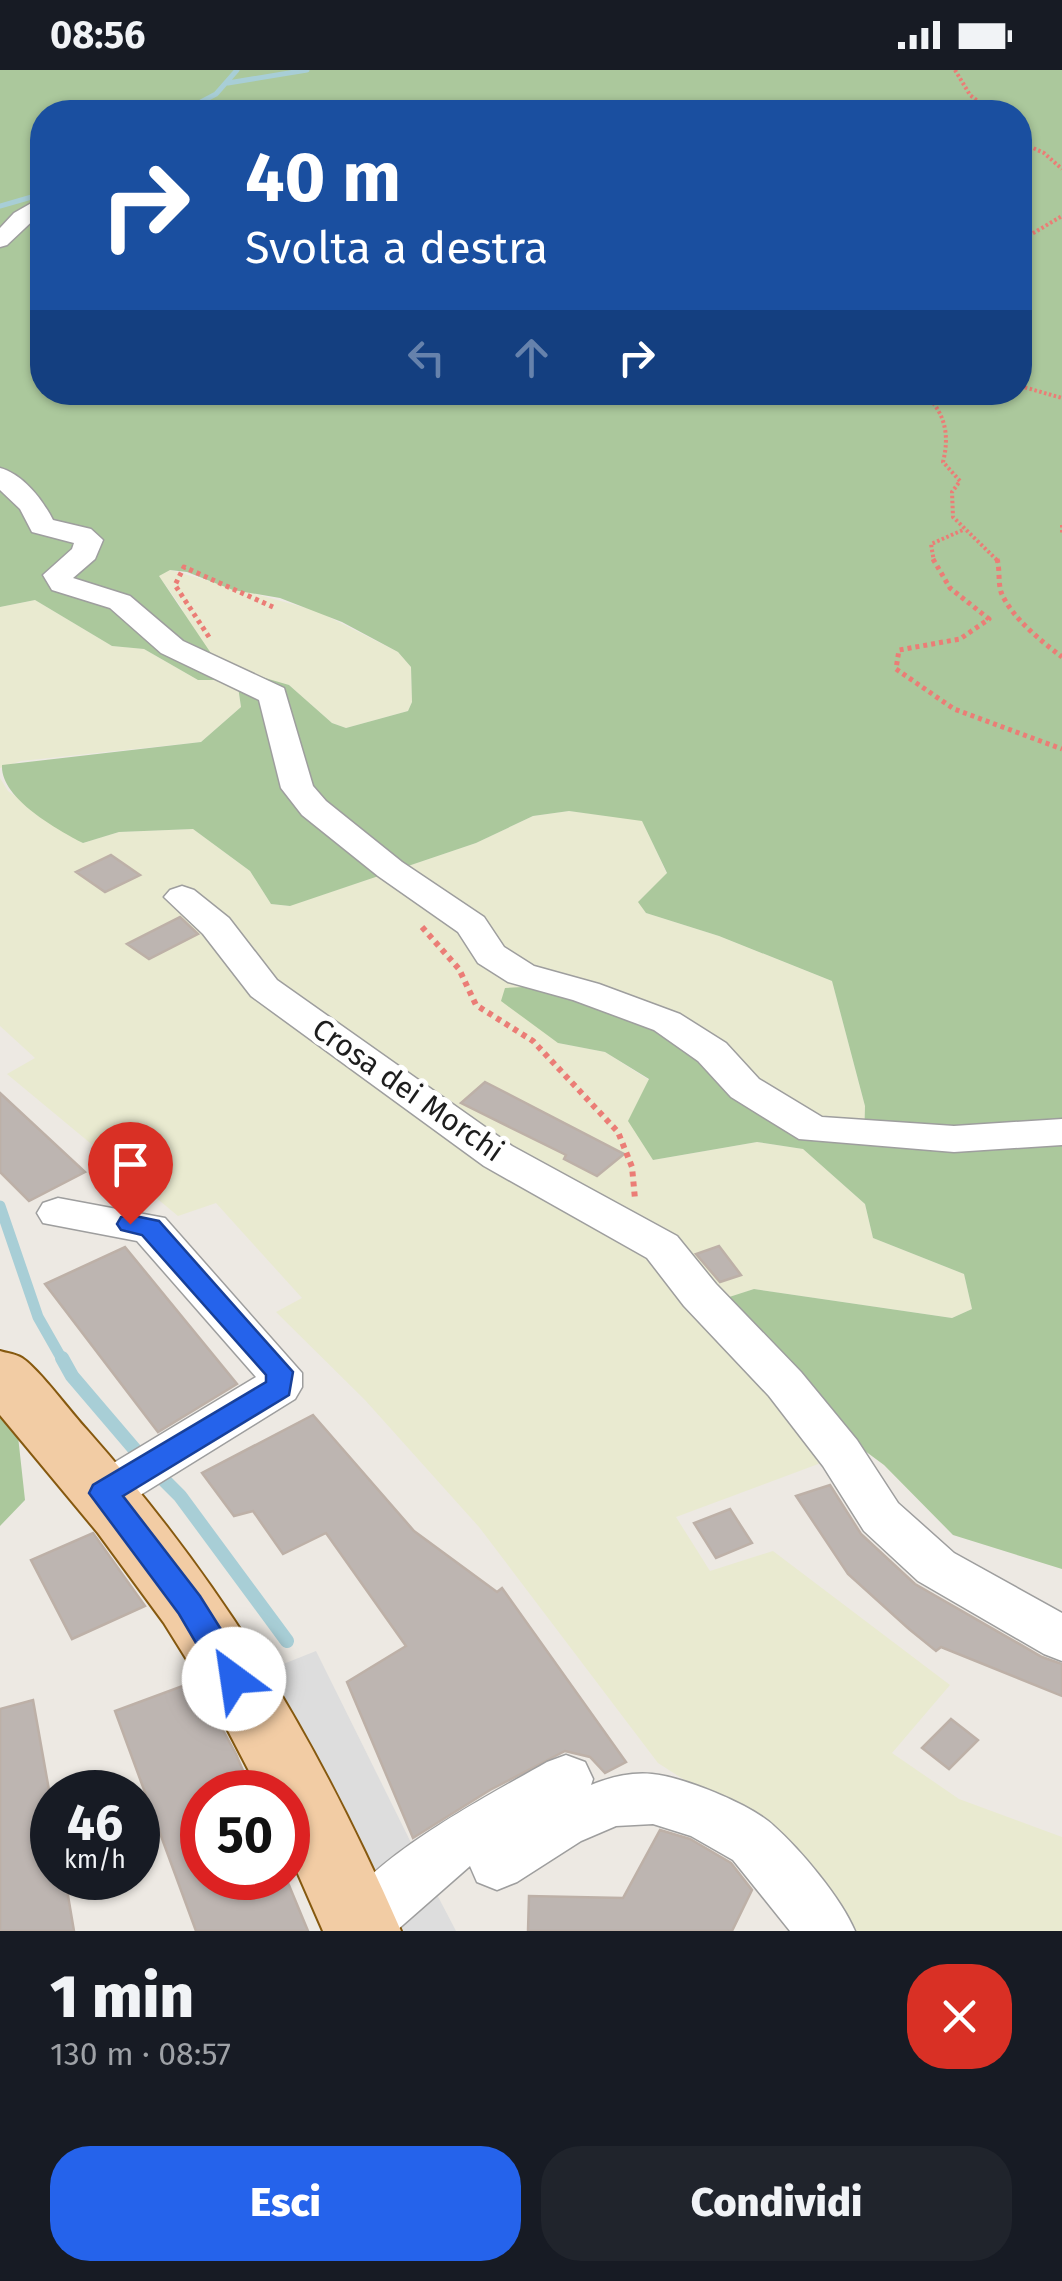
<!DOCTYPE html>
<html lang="it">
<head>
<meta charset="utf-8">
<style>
  body { margin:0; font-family:"Fira Sans",sans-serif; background:#20242c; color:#f1f3f6; height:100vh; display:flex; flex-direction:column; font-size:38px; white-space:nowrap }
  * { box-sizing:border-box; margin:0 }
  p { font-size:32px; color:#9ea1a6 }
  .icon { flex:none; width:55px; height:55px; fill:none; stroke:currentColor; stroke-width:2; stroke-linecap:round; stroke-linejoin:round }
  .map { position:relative; height:1861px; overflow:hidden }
  .details { display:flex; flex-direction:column; background:#171b24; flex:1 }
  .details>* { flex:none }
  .top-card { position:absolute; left:30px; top:30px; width:1002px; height:305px; border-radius:40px; box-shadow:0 2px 8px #0004; background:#1a4fa0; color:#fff; overflow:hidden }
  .speed { position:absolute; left:30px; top:1700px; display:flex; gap:20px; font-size:50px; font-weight:700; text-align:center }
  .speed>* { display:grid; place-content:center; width:130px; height:130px; border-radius:50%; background:#171b24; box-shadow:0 2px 8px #0004; line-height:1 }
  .speed small { font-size:25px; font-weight:400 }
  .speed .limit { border:15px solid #d22; background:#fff; color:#111 }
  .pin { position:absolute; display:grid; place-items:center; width:85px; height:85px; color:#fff; margin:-102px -42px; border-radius:50% 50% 50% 0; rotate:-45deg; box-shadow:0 0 10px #0007 }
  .pin .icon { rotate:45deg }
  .me { position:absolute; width:110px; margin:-55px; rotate:329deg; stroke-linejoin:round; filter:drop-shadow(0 0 8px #0008) }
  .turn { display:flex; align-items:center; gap:35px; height:210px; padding:0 50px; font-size:45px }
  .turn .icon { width:130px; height:130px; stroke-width:2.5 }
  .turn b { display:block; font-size:70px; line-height:85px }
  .lanes { display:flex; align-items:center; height:95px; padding:0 50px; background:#0003; justify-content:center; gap:50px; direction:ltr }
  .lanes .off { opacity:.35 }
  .round { display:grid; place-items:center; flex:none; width:105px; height:105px; border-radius:40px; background:#20242c }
  .summary { display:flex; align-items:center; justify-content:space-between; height:170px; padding:0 50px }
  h1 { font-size:60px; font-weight:800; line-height:75px }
  .cta { display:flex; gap:20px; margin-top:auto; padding:20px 50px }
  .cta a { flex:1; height:115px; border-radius:40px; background:#2563eb; color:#fff; font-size:40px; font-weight:800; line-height:115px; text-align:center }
  .cta a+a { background:#20242c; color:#f1f3f6 }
  .status { display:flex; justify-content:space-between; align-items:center; height:70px; padding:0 50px; background:#171b24; direction:ltr }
  .status svg { height:28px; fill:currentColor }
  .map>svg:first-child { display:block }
  .farmland { fill:#e9ead0 }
  .forest { fill:#abc89c; fill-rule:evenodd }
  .parking { fill:#ddd }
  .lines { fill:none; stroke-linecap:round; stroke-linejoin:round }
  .stream-far2 { stroke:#a8ced6; stroke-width:5 }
  .stream-far1 { stroke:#a8ced6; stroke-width:11 }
  .stream { stroke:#a8ced6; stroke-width:14 }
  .building { fill:#bdb5b1; stroke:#bdb0a7; stroke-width:2.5 }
  .minor-casing { stroke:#9e9e9e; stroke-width:3 }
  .major-casing { stroke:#86590f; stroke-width:4 }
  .path-far2 { stroke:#eb7d76; stroke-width:4; stroke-dasharray:2.5 2.5; stroke-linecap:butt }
  .path-far1 { stroke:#eb7d76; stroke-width:5; stroke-dasharray:4 4; stroke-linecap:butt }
  .path { stroke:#eb7d76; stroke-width:6; stroke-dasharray:5 5; stroke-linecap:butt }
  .minor { fill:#fff; fill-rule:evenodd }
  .major { fill:#f2cca4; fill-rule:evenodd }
  .route { fill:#2563eb; stroke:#184099; stroke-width:2.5 }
  .labels { text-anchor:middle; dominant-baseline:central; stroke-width:10; stroke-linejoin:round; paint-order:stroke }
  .street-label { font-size:30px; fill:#1d1d1d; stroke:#fff }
</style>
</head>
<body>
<div class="status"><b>08:56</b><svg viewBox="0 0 49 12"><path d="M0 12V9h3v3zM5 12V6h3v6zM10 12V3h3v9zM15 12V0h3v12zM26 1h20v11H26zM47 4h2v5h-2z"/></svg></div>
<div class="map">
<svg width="1062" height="1861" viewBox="0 0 1062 1861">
  <rect width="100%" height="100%" fill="#ede9e3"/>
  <path class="farmland" d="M170,500L317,541L398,582L411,597L412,632L408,641L346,658L332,653L289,615L237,610L241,637L201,672L21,691L0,698V537L35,530L112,576L144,579L198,610L182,538L158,505Z
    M0,708L8,721L83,773L119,762L193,759L250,801L271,834L289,836L476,773L533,746L569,741L642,750L667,804L639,831L646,843L719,866L832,911L865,1036L864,1073L669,963L558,973L605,982L649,1010L653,1090L757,1072L803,1079L865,1134L873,1168L964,1204L972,1239L952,1248L754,1219L724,1229L861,1378L676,1447L710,1501L773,1481L950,1615L892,1683L959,1729L1062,1767V1861H845L778,1770L658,1693L479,1457L365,1330L276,1242L302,1228L216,1133L178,1146L7,1004L35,988L0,956Z"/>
  <path class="forest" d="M0,0H1062V1499L953,1465L884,1395L861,1378L723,1229L754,1219L952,1248L972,1239L964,1204L873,1168L865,1134L803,1079L757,1072L653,1090L628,1051L649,1009L605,982L558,973L501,931L505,918L544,916L669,963L864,1073L865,1036L832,911L719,866L646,843L638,832L667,803L642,751L569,741L533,746L476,773L290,836L271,834L250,801L193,759L119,762L83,773C58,760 0,728 2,695L201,672L241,637L237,610L248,603L289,615L332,653L346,658L408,641L412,632L411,597L398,582L342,552L280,528L233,520L187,502L170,500L159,506L229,610H198L144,579L112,576L35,530L0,537ZM42,42H1020V322H42Z
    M0,1339L17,1357L25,1430L0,1456Z"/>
  <path class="parking" d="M316,1581L433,1817L456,1861H382L258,1604Z"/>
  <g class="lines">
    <path class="stream-far2" d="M228,13L307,0
      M182,42L216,24L237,0
      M0,136L42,124"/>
    <path class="stream-far1" d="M0,1136L38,1247L63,1291"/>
    <path class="stream" d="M62,1288L72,1306L142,1388
      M158,1404L180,1426L287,1571"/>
  </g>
  <path class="building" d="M111,785L140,805L105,822L76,802Z
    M180,847L198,864L149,889L127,874Z
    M485,1012L624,1084L597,1106L564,1089L566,1085L461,1033Z
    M0,1023L85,1102L29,1131L0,1102Z
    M719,1176L741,1205L720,1212L696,1184Z
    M125,1177L237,1314L158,1362L45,1214Z
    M313,1345L414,1461L497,1522L502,1518L626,1692L605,1703L590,1687L565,1681L490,1720L413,1768L347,1612L406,1576L326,1463L283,1484L253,1441L234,1446L202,1403Z
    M830,1415L861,1464L915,1514L1042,1587L1062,1594V1626L941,1577L936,1581L909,1559L848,1504L796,1426Z
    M730,1439L752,1473L716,1488L694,1453Z
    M93,1463L145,1536L72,1569L31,1490Z
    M196,1611L236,1684L252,1722H202V1808H286L308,1861H196L115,1641Z
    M33,1630L52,1737V1808H65L74,1861H0V1639Z
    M951,1649L978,1670L949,1699L922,1678Z
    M660,1760L690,1769L731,1793L752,1820L732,1861H528L529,1826L623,1828Z"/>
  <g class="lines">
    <g class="minor-casing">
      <path id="minor" d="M42,127V142L7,175L0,177V158L14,143Z
        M0,398C23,404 43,430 53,450L91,459L103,470L95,489L73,508L130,526L183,571L284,618L313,716L326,731L402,792L484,847L504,877L534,896L599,914L680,944L726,973L759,1009L822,1047L954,1056L1062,1049V1075L954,1082L799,1069L731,1027L698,991L654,960L573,930L508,912L478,893L458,862L378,806L302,745L281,718L259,630L161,583L110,538L52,520L43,505L72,479L74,473L32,462L20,439L0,420Z
        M182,816L194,820L229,848L277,910L512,1076L677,1166L716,1214L801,1302L857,1370L898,1433L954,1483L1062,1543V1591L1044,1584L918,1511L864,1461L823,1396L769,1326L684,1236L647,1188L484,1096L251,926L203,864L164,827L170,820Z
        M58,1128L165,1148L302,1303V1317L295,1329L121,1437L104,1442L87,1437L80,1423L87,1409L256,1307L137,1171L43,1153L37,1143L43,1133Z
        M566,1685L585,1692L593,1709L591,1715C610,1707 631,1702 652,1704C683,1707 751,1734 774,1756C801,1780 841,1828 855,1861H790L733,1790L691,1766L653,1754L616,1756L581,1771L517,1812L497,1820L477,1812L470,1796L396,1861H333L331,1856C359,1792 486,1727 547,1692Z"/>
    </g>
    <g class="major-casing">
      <path id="major" d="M0,1281C6,1283 16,1284 22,1288C40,1300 71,1343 88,1361C226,1517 318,1671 401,1861H323L288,1781V1722H260L212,1630L164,1553L98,1463L0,1345Z"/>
    </g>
    <path class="path-far2" d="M955,0L970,25L992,42
      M1020,72L1044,83L1062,99
      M1020,171L1062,146
      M1020,316L1062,328
      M923,322C945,342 950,364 943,392L960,411L952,422L953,447L999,492
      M1062,455V464
      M934,492L931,474L963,460"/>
    <path class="path-far1" d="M933,489L950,518L989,549L960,569L899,580L896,599L954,639L1062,679
      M997,489C1000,499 998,512 1001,522C1011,547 1041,571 1062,587
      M209,567L175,515L184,497L273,537"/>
    <path class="path" d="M422,857L459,899L476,935L533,971L618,1062L632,1097L635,1129"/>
    <use href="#minor" class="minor"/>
    <use href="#major" class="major"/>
  </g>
  <path class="route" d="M130,1145L159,1151L293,1302L289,1325L123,1426L200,1526L246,1599L250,1609L246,1619L234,1623L223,1619L179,1544L89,1423L93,1415L266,1312V1305L142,1165L121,1160L117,1154L121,1147Z"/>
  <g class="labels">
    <g class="street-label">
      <text transform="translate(408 1020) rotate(35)">Crosa dei Morchi</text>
    </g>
  </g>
</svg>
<div class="speed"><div>46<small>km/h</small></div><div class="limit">50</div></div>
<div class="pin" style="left:130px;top:1154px;background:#d93025"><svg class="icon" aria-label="arrive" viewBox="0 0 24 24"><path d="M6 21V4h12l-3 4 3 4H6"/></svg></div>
<svg class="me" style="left:234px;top:1609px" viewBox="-20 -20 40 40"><circle r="19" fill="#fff"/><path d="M0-13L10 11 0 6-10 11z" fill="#2563eb"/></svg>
<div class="top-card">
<div class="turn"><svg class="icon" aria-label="right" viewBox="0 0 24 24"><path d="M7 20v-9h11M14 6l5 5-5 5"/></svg><div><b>40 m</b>Svolta a destra</div></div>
<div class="lanes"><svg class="icon off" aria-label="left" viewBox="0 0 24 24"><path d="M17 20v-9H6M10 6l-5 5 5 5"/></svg><svg class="icon off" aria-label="ahead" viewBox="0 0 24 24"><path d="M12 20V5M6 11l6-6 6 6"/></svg><svg class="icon" aria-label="right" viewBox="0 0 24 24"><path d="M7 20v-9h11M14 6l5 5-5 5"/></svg></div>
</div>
</div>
<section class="details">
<div class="summary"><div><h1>1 min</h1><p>130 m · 08:57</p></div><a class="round" style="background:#d93025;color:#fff"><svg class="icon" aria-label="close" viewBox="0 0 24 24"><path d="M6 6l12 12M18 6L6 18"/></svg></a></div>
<div class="cta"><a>Esci</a><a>Condividi</a></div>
</section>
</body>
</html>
